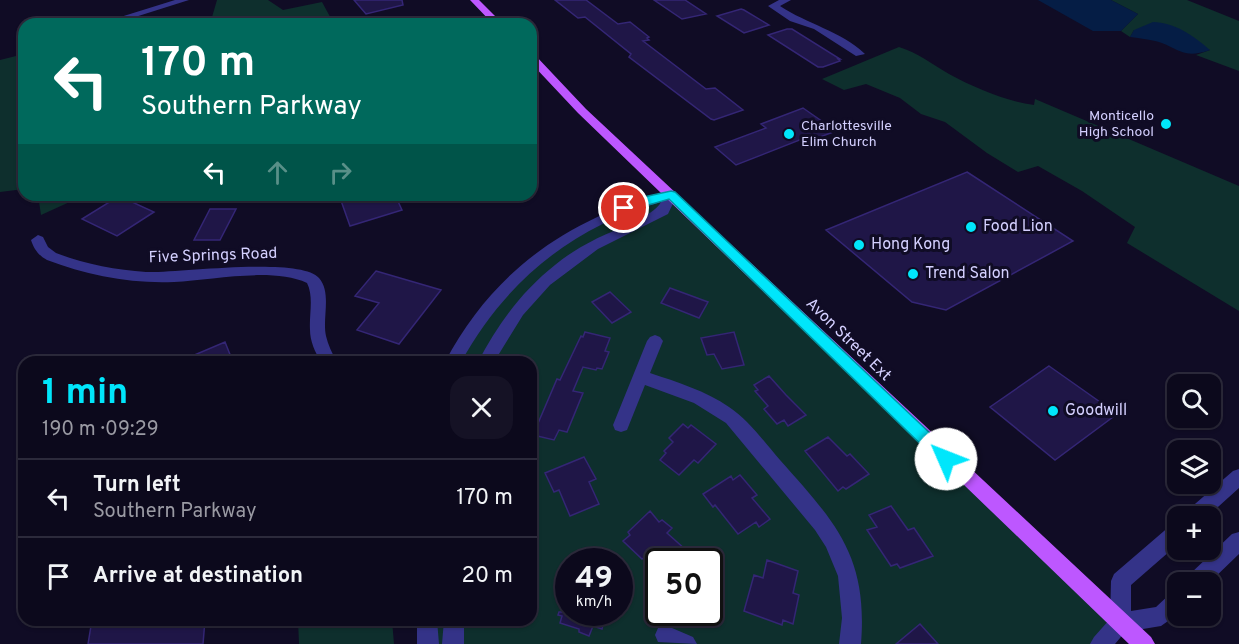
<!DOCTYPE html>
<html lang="en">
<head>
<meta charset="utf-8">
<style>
  body { margin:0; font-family:Overpass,sans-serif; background:#151225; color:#f1f3f6; height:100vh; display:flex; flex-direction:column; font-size:22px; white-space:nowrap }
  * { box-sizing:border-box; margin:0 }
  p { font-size:20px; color:#9a9aa3 }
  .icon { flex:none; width:33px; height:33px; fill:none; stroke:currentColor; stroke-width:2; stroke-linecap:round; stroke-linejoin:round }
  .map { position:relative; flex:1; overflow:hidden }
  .panel { position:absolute; left:18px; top:356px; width:519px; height:270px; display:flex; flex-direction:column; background:#0c091c; border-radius:18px; box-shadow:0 2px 4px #0004,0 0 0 2px #2c2a3b }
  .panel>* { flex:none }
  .banner { position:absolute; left:18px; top:18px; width:519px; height:183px; border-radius:18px; box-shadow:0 2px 4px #0004,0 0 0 2px #2c2a3b; background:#00695c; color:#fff; overflow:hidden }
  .controls { position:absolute; left:1167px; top:374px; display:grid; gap:12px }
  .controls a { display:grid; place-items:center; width:54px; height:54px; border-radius:12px; background:#0c091c; box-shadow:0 2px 4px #0004,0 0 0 2px #2c2a3b; font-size:30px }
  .speed { position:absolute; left:555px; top:548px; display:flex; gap:12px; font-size:30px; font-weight:700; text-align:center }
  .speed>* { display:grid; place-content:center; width:78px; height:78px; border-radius:50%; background:#0c091c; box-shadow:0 2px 4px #0004,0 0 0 2px #2c2a3b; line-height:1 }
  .speed small { font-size:15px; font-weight:400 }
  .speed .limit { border:3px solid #111; border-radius:9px; background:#fff; color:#111 }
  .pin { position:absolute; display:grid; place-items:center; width:51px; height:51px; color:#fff; margin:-26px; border:3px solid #fff; border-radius:50%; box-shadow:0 2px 6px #0007 }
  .me { position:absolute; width:66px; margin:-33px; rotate:314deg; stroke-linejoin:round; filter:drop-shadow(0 0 4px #0008) }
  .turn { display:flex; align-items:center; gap:21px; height:126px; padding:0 24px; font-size:27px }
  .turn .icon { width:78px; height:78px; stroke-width:2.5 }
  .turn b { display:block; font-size:42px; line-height:51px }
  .lanes { display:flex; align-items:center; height:57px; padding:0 24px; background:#0003; justify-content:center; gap:30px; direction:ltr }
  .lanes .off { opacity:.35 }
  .round { display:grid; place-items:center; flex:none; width:63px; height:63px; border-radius:18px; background:#151225 }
  .overview { display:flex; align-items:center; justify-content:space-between; height:102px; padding:0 24px }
  h1 { font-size:36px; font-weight:700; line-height:45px; color:#00e6fb }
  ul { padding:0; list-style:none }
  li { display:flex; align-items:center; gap:18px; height:78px; padding:0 24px; border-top:2px solid #2c2a3b }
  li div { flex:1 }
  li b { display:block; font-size:22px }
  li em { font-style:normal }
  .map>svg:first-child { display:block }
  .green { fill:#0e2f2d; fill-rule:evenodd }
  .water { fill:#051d45 }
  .building { fill:#1f1647; stroke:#342675; stroke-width:1.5 }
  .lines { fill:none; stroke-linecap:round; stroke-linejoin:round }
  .minor { fill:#343388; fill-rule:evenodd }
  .major { fill:#bd57ff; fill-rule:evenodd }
  .route { fill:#00e6fb; stroke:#0096a3; stroke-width:1.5 }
  .poi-dot { fill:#00e6fb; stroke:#100c25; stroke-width:2 }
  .labels { text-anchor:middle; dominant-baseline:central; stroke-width:6; stroke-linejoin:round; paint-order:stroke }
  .far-poi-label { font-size:14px; fill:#d4d0ff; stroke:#100c25; text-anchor:end }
  .poi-label { font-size:16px; fill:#d4d0ff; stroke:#100c25; text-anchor:start }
  .street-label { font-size:16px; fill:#d4d0ff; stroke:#100c25 }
</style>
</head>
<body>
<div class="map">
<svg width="1239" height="644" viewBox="0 0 1239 644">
  <rect width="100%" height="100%" fill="#100c25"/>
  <path class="green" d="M217,0H268L283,10L322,2L334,24H210Z
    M1111,0H1187L1239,21V71L1196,55L1210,50L1134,30L1130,37L1121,31L1138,14Z
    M899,47C918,53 932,64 949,74C975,88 1005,101 1034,105L1035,99L1239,186V311L1127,243L1135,227L1082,191L1038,166L1018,172L987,153L945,122L921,114L900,98L866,84L844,90L822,79Z
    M24,54V189L0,192V60Z
    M38,195H85L41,215Z
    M671,195L1120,623L1101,644H428L427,620H531V362L453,361L474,325L562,241ZM568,561H620V612H568ZM658,561H710V612H658Z
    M298,620H392L394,644H299Z"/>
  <path class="water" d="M1038,0H1111L1138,14L1121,31H1093Z
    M1153,22C1174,22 1194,36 1210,50C1181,60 1179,47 1155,41C1147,39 1138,38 1130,37L1134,30Z"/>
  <path class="building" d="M354,0H402L403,5L366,14Z
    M555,0H586L618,24L630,22L649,37L647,38L649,40L643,41L706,89L715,88L743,110L714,120L711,119L629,57L631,54L585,17L578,18Z
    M654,0H685L706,14L682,19Z
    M741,9L744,10L769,25L744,33L717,16Z
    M787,29H792L840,59H838L840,61L823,67H818L768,35Z
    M803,108L836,131L812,140L807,137L736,165L715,147L766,128L761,124Z
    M967,172L1073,241L946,310L912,302L826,230Z
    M339,195H395L402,210L350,226Z
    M119,196L154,212L117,236L82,219Z
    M210,209H236L220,240H194Z
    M376,271L441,290L399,344L357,330L379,303L355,296Z
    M670,288L708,302L699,318L661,303Z
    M610,292L631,312L612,323L592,302Z
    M585,332L610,338L605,351L609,352L602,369L597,368L596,370L583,367L573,391L583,393L567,432L559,430L554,440L533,435L557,379L560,380L581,336L583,337Z
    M734,332L744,365L722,369L714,354L707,355L701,338Z
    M225,342L233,362H178Z
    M1049,366L1117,414L1055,460L990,407Z
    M769,376L786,395L806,415L788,426L784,420L777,424L764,409L768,406L755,391L758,390L754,385Z
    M683,424L688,428L691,425L716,444L698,463L694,460L679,475L660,460L666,453L664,451L673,442L669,438Z
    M828,437L847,456L850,454L869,474L846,489L843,487L838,491L805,451Z
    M584,457L596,479L589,482L599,504L570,516L559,490L554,492L545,473Z
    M740,475L757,495L752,498L770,519L759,527L756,522L738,534L715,505L713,507L703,494L731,476L733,480Z
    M891,506L908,530L914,528L933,556L900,568L897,564L891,566L867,530L877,527L869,515Z
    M650,511L659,522L662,520L672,528L667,533L686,550L676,561H658V569L645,557L642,559L623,541L630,535L628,532Z
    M767,560L798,571L793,593L799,595L793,624L783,620L782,625L744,611L754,575L763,578Z
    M559,612H606L602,629L593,626L589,636L579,632V629L560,623L562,616L558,615Z
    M92,620H205L203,644H88Z
    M920,624L938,644H896Z"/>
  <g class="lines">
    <path class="minor" d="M175,0H189L113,24H98Z
      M779,0H791L780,6C807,24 841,31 865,54L856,56L814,29L790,21L768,6Z
      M671,191L677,195L668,214L598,249L550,285L523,315L494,362H478C498,324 522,291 555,265C567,255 580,247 594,240C610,231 654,217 661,202C572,227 506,281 461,362H445C494,269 571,217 671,191Z
      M38,235L43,237L48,247L56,253C85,264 116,270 146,272C179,273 300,256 319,278C332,293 322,318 326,336C328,345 332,353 337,362H321C315,352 310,341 310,330C309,314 314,297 307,283C272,267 212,280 174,282C131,284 86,275 47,260C38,255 34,249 31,240Z
      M655,335L660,337L663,341L650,373C677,382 706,391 729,407C749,420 764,442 780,460C835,522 868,555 861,644H839L842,618L838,576L826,547L815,530L726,423L694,403L645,385L627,430L621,432L615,430L613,425L647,341L650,337Z
      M1239,469V488L1208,516H1186L1188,510L1233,471Z
      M1178,522V544L1131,585V611L1156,607L1171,593L1178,590V614L1161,626L1125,632L1115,644H1090L1094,637L1110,619L1111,581L1114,574L1171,525Z
      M1239,532V554L1210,582H1186L1189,575L1232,534Z
      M417,620H437L439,644H417Z
      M444,620H464V644H442Z
      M665,625L693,637L697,644L658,642L655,635L658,628Z"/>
    <path class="major" d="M470,0H479L503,24H493Z
      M531,54L535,55L586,109L1151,637L1155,644H1129L578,113L531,63Z"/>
  </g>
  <path class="route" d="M671,191L675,192L952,454L954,459L952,464L946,466L941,464L669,199L624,212L618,208L639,198Z"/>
  <g class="poi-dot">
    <circle cx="1166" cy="124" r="6"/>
    <circle cx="789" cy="134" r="6"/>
    <circle cx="971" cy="227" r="6"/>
    <circle cx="859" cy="245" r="6"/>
    <circle cx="913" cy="274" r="6"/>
    <circle cx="1053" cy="411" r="6"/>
  </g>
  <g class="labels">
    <g class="far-poi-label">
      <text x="1154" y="116">Monticello<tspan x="1154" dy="16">High School</tspan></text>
      <text x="801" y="126" text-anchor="start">Charlottesville<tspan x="801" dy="16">Elim Church</tspan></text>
    </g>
    <g class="poi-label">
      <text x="983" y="227">Food Lion</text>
      <text x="871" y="245">Hong Kong</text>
      <text x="925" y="274">Trend Salon</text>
      <text x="1065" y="411">Goodwill</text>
    </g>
    <g class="street-label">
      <text transform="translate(213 256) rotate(-2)">Five Springs Road</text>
      <text transform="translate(848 340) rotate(44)">Avon Street Ext</text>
    </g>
  </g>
</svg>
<div class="controls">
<a><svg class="icon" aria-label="search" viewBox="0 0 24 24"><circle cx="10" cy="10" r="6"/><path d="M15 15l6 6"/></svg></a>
<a><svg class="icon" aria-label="layers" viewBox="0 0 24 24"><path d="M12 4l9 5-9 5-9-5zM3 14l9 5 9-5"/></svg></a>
<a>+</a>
<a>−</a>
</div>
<div class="speed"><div>49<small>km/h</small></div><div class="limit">50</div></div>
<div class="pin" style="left:624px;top:208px;background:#d93025"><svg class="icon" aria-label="arrive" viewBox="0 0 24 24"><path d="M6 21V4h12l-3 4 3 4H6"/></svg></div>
<svg class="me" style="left:946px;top:459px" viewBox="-20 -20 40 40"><circle r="19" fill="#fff"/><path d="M0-13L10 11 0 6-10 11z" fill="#00e6fb"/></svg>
<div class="banner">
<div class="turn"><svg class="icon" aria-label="left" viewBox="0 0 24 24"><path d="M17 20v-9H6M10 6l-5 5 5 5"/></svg><div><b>170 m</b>Southern Parkway</div></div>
<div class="lanes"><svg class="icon" aria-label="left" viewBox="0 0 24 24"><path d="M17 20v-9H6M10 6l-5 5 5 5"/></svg><svg class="icon off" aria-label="ahead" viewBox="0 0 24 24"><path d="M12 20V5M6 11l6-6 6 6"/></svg><svg class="icon off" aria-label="right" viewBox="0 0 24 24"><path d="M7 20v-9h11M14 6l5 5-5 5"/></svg></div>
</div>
<section class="panel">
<div class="overview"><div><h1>1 min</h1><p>190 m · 09:29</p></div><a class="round"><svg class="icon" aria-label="close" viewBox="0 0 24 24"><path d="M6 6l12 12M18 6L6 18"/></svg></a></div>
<ul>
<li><svg class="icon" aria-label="left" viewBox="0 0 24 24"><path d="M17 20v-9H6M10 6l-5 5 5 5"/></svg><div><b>Turn left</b><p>Southern Parkway</p></div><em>170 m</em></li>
<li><svg class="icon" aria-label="arrive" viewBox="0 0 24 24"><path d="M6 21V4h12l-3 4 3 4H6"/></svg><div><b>Arrive at destination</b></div><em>20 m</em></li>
</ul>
</section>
</div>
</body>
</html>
